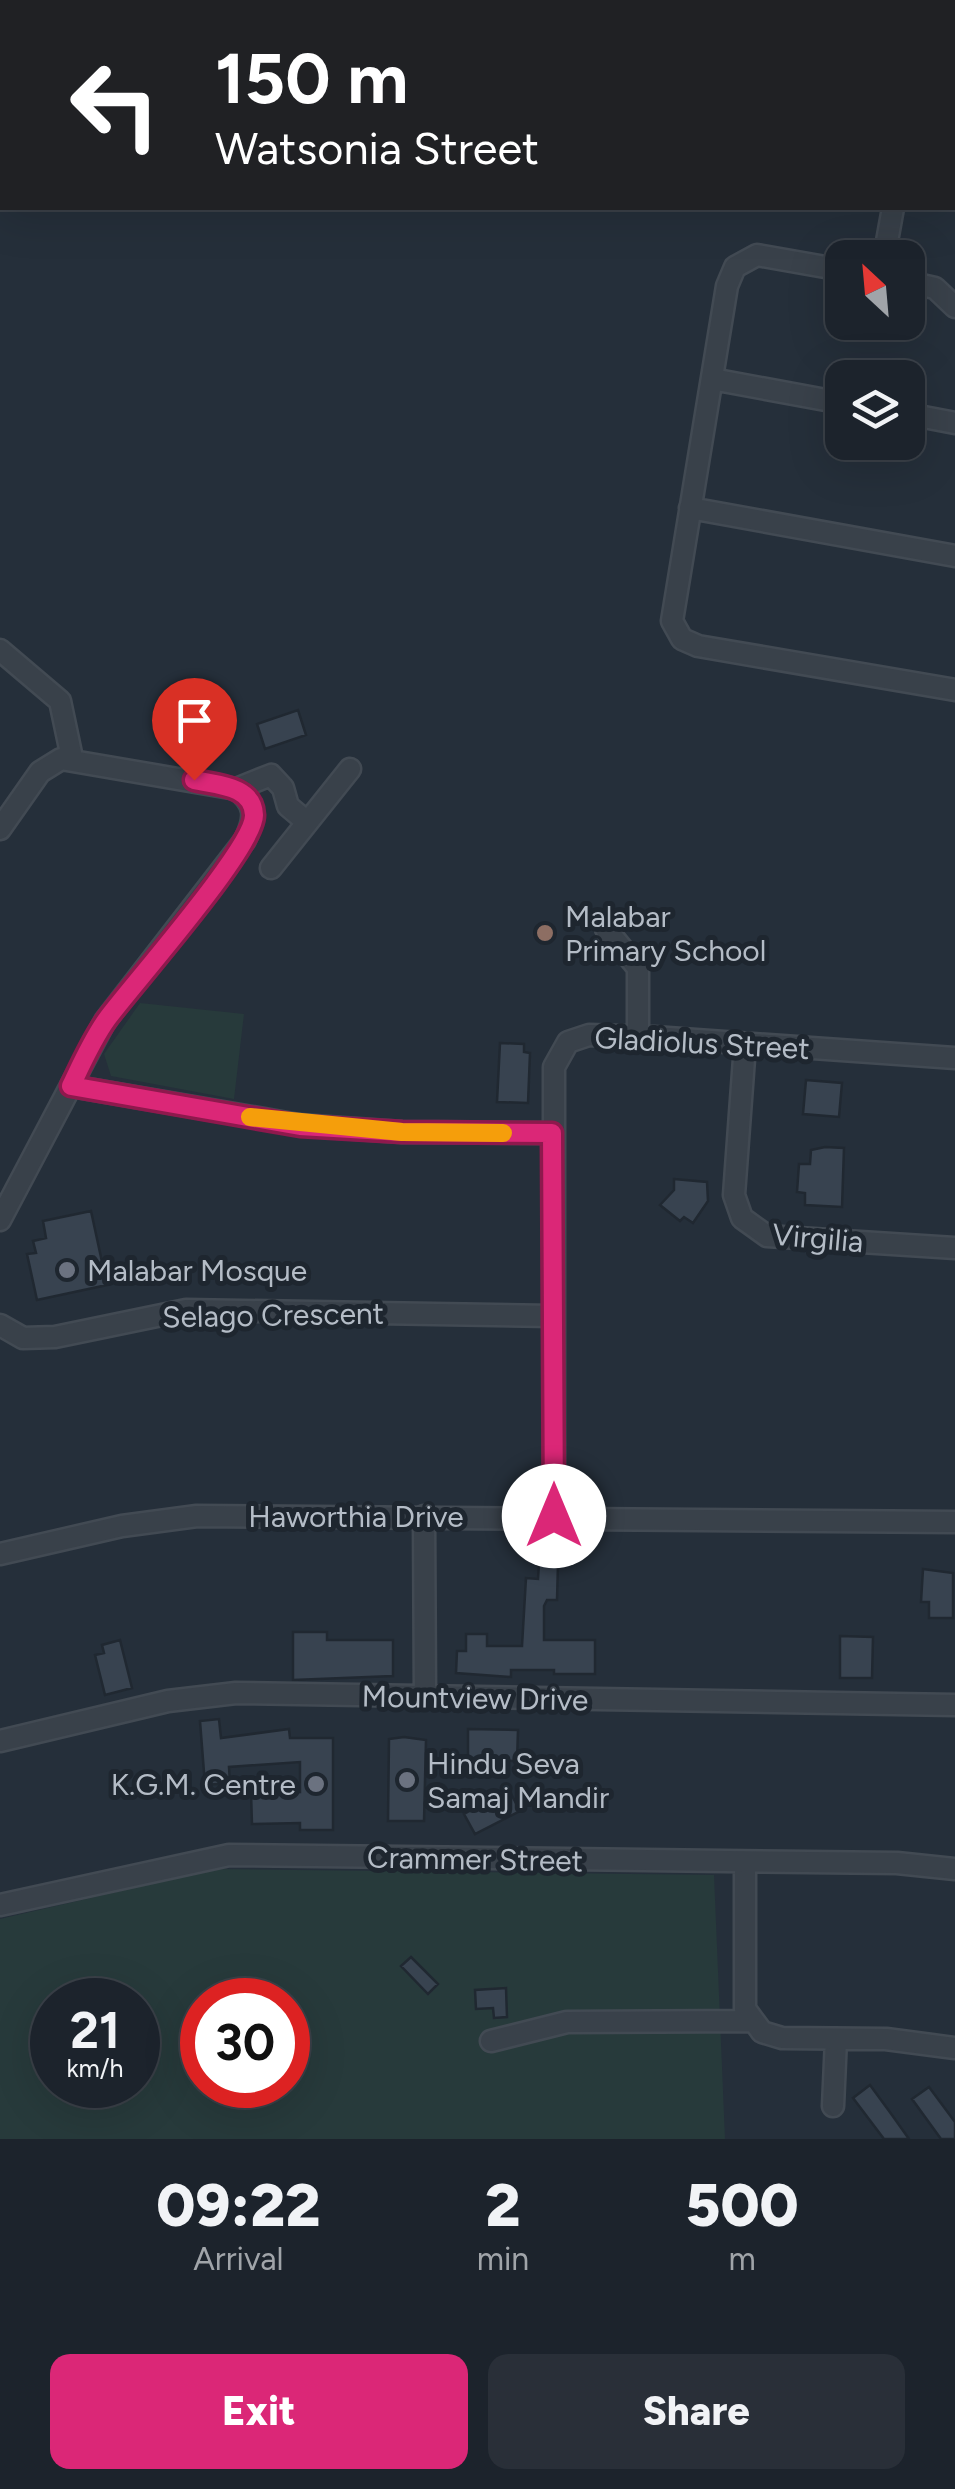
<!DOCTYPE html>
<html lang="en">
<head>
<meta charset="utf-8">
<style>
  body { margin:0; font-family:Figtree,sans-serif; background:#292f38; color:#f1f3f6; height:100vh; display:flex; flex-direction:column; font-size:38px; white-space:nowrap }
  * { box-sizing:border-box; margin:0 }
  p { font-size:32px; color:#a0a4a9 }
  .icon { flex:none; width:55px; height:55px; fill:none; stroke:currentColor; stroke-width:2; stroke-linecap:round; stroke-linejoin:round }
  .map { position:relative; height:2139px; overflow:hidden }
  .sheet { display:flex; flex-direction:column; background:#1c232c; flex:1 }
  .sheet>* { flex:none }
  .hud { position:absolute; left:0px; top:0px; width:955px; height:210px; box-shadow:0 10px 40px #0002,0 0 0 2px #3a4048; background:#202124; color:#fff; overflow:hidden }
  .needle { width:65px; rotate:334deg }
  .controls { position:absolute; left:825px; top:240px; display:grid; gap:20px }
  .controls a { display:grid; place-items:center; width:100px; height:100px; border-radius:20px; background:#1c232c; box-shadow:0 10px 40px #0002,0 0 0 2px #3a4048; font-size:50px }
  .speed { position:absolute; left:30px; top:1978px; display:flex; gap:20px; font-size:50px; font-weight:700; text-align:center }
  .speed>* { display:grid; place-content:center; width:130px; height:130px; border-radius:50%; background:#1c232c; box-shadow:0 10px 40px #0002,0 0 0 2px #3a4048; line-height:1 }
  .speed small { font-size:25px; font-weight:400 }
  .speed .limit { border:15px solid #d22; background:#fff; color:#111 }
  .pin { position:absolute; display:grid; place-items:center; width:85px; height:85px; color:#fff; margin:-102px -42px; border-radius:50% 50% 50% 0; rotate:-45deg; box-shadow:0 0 10px #0007 }
  .pin .icon { rotate:45deg }
  .me { position:absolute; width:110px; margin:-55px; rotate:0deg; stroke-linejoin:round; filter:drop-shadow(0 0 8px #0008) }
  .turn { display:flex; align-items:center; gap:35px; height:210px; padding:0 50px; font-size:45px }
  .turn .icon { width:130px; height:130px; stroke-width:2.5 }
  .turn b { display:block; font-size:70px; line-height:85px }
  .eta { display:flex; justify-content:space-evenly; align-items:center; height:170px; text-align:center }
  .eta b { font-size:60px; font-weight:800; line-height:70px }
  .action { display:flex; gap:20px; margin-top:auto; padding:20px 50px }
  .action a { flex:1; height:115px; border-radius:20px; background:#db2777; color:#fff; font-size:40px; font-weight:800; line-height:115px; text-align:center }
  .action a+a { background:#292f38; color:#f1f3f6 }
  .map>svg:first-child { display:block }
  .green { fill:#273a3b; fill-rule:evenodd }
  .building { fill:#384350; stroke:#202831; stroke-width:2.5 }
  .lines { fill:none; stroke-linecap:round; stroke-linejoin:round }
  .minor-casing { stroke:#424a53; stroke-width:25 }
  .minor { stroke:#39414a; stroke-width:20 }
  .route-casing { stroke:#8e194d; stroke-width:25 }
  .route { stroke:#db2777; stroke-width:18 }
  .slow { stroke:#f59e0b; stroke-width:18 }
  .education-dot { fill:#8d6e63; stroke:#1e262f; stroke-width:4 }
  .worship-dot { fill:#6b7280; stroke:#1e262f; stroke-width:4 }
  .labels { text-anchor:middle; dominant-baseline:central; stroke-width:10; stroke-linejoin:round; paint-order:stroke }
  .poi-label { font-size:30px; fill:#b4bcc6; stroke:#1e262f; text-anchor:start }
  .street-label { font-size:30px; fill:#b4bcc6; stroke:#1e262f }
</style>
</head>
<body>
<div class="map">
<svg width="955" height="2139" viewBox="0 0 955 2139">
  <rect width="100%" height="100%" fill="#252f3a"/>
  <path class="green" d="M140,1003L244,1014L234,1099L111,1076L104,1054Z
    M215,1869L714,1875L725,2139H0V1919ZM52,2000H138V2085H52ZM202,2000H288V2085H202Z"/>
  <path class="building" d="M298,710L306,735L265,749L257,724Z
    M500,1043L524,1044V1052L530,1053L528,1103L497,1102Z
    M806,1080L842,1083L839,1117L803,1114Z
    M825,1147L844,1148L842,1207L805,1205V1193L797,1192L799,1164H810L811,1150Z
    M674,1179L707,1182L708,1201L693,1223L684,1217L680,1221L660,1205L674,1190Z
    M91,1211L107,1285L37,1300L27,1254L36,1253L33,1241L46,1238L43,1221Z
    M539,1563L558,1564L557,1600H547L544,1606V1640H595V1674H554V1670H511V1677L456,1673L457,1651H466V1634H487V1646H522L526,1578L538,1579Z
    M923,1569L953,1573V1618H929V1602H921Z
    M293,1632H327V1640H393V1676L293,1680Z
    M840,1636L873,1637L872,1678H840Z
    M120,1640L132,1688L105,1695L95,1655L104,1653L102,1645Z
    M219,1719L221,1738L289,1729L290,1738H333V1830H300V1823L252,1824L251,1793L300,1792V1762L229,1767L230,1783L205,1785L200,1721Z
    M468,1729L518,1730L517,1761L468,1760Z
    M404,1737L426,1740L424,1821H388L389,1739Z
    M509,1790L520,1811L475,1834L464,1814Z
    M411,1957L438,1984L428,1994L401,1966Z
    M506,1988L507,2017L494,2018L493,2008L476,2009L475,1990Z
    M870,2085L892,2115L909,2139H884L853,2098Z
    M929,2087L955,2122V2139H941L912,2099Z"/>
  <g class="lines">
    <g class="minor-casing">
      <path id="minor" d="M952,135L955,136
        M884,258L893,208
        M842,270L757,255L735,267L727,286L672,621L682,639L698,646L955,690
        M908,282L935,288L955,307
        M712,379L842,403
        M908,414L955,423
        M690,508L955,556
        M0,650L60,701L72,758
        M236,789L271,775L283,788L288,806L307,822
        M0,829L40,772L61,759L236,789C257,804 255,819 245,840L105,1021L0,1220
        M271,868L350,769
        M606,929L638,968V1037
        M745,1045L734,1195L742,1218L767,1236L955,1248
        M71,1086L299,1125L402,1132L552,1133
        M0,1325L23,1338L55,1337L186,1310L552,1316
        M424,1516L425,1698
        M554,1517V1067L568,1042L589,1035L654,1037L955,1058
        M0,1554L122,1526L197,1516L955,1522
        M0,1741L168,1701L236,1693L955,1705
        M745,1863V2009L762,2032L782,2038L886,2039L955,2048
        M0,1905L229,1855L897,1863L955,1869
        M491,2041L567,2022L751,2021
        M833,2106L836,2039"/>
    </g>
    <use href="#minor" class="minor"/>
  </g>
  <g class="lines">
    <g class="route-casing">
      <path id="route" d="M194,780C215,785 253,785 254,815C255,847 132,985 107,1019C92,1040 82,1063 71,1086L300,1126L402,1132L552,1133L554,1516"/>
    </g>
    <use href="#route" class="route"/>
    <path class="slow" d="M250,1117L402,1132L503,1133"/>
  </g>
  <circle class="education-dot" cx="545" cy="933" r="10"/>
  <g class="worship-dot">
    <circle cx="67" cy="1270" r="10"/>
    <circle cx="407" cy="1780" r="10"/>
    <circle cx="316" cy="1784" r="10"/>
  </g>
  <g class="labels">
    <g class="poi-label">
      <text x="565" y="916">Malabar<tspan x="565" dy="34">Primary School</tspan></text>
      <text x="87" y="1270">Malabar Mosque</text>
      <text x="427" y="1763">Hindu Seva<tspan x="427" dy="34">Samaj Mandir</tspan></text>
      <text x="296" y="1784" text-anchor="end">K.G.M. Centre</text>
    </g>
    <g class="street-label">
      <text transform="translate(702 1043) rotate(3)">Gladiolus Street</text>
      <text transform="translate(818 1238) rotate(5)">Virgilia</text>
      <text transform="translate(273 1315) rotate(-1)">Selago Crescent</text>
      <text x="356" y="1516">Haworthia Drive</text>
      <text transform="translate(475 1698) rotate(1)">Mountview Drive</text>
      <text transform="translate(475 1859) rotate(1)">Crammer Street</text>
    </g>
  </g>
</svg>
<div class="controls">
<a><svg class="needle" viewBox="-14 -14 28 28"><path d="M0-13l5 13h-10z" fill="#e53935"/><path d="M0 13l5-13h-10z" fill="#a0a4a9"/></svg></a>
<a><svg class="icon" aria-label="layers" viewBox="0 0 24 24"><path d="M12 4l9 5-9 5-9-5zM3 14l9 5 9-5"/></svg></a>
</div>
<div class="speed"><div>21<small>km/h</small></div><div class="limit">30</div></div>
<div class="pin" style="left:194px;top:780px;background:#d93025"><svg class="icon" aria-label="arrive" viewBox="0 0 24 24"><path d="M6 21V4h12l-3 4 3 4H6"/></svg></div>
<svg class="me" style="left:554px;top:1516px" viewBox="-20 -20 40 40"><circle r="19" fill="#fff"/><path d="M0-13L10 11 0 6-10 11z" fill="#db2777"/></svg>
<div class="hud">
<div class="turn"><svg class="icon" aria-label="left" viewBox="0 0 24 24"><path d="M17 20v-9H6M10 6l-5 5 5 5"/></svg><div><b>150 m</b>Watsonia Street</div></div>
</div>
</div>
<section class="sheet">
<div class="eta">
<div><b>09:22</b><p>Arrival</p></div>
<div><b>2</b><p>min</p></div>
<div><b>500</b><p>m</p></div>
</div>
<div class="action"><a>Exit</a><a>Share</a></div>
</section>
</body>
</html>
